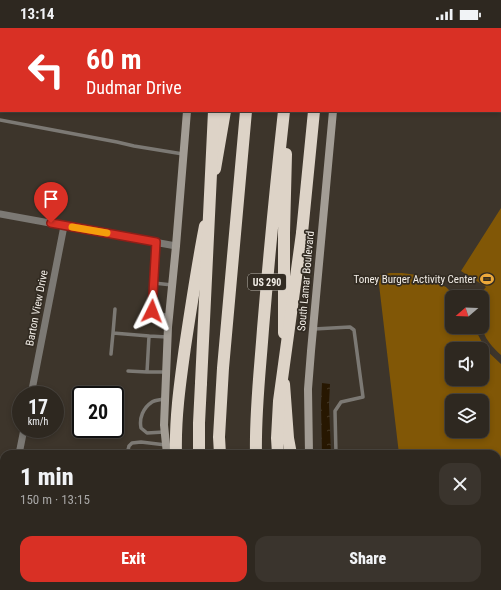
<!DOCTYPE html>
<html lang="en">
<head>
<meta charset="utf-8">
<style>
  body { margin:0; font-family:"Roboto Condensed",sans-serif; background:#3a342d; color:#f1f3f6; height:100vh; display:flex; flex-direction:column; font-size:15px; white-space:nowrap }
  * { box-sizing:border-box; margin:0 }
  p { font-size:13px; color:#a7a6a5 }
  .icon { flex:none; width:22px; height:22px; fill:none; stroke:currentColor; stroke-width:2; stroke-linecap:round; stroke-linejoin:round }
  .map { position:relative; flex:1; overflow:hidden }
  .details { position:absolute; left:0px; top:422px; width:501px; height:140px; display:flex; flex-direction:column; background:#2e2820; border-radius:12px 12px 0 0; box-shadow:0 2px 6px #0003,0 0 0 1px #49443e }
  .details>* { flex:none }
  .banner { position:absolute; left:0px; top:0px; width:501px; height:84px; box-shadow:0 2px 6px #0003,0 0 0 1px #49443e; background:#d93025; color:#fff; overflow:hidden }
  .needle { width:26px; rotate:251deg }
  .tools { position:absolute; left:445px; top:262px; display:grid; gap:8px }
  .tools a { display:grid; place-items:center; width:44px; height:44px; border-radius:8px; background:#2e2820; box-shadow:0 2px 6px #0003,0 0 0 1px #49443e; font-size:20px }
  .speed { position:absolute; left:12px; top:358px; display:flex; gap:8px; font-size:20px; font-weight:700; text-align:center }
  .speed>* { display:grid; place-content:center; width:52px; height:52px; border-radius:50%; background:#2e2820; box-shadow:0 2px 6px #0003,0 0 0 1px #49443e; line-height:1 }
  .speed small { font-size:10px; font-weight:400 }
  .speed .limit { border:2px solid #111; border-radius:6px; background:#fff; color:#111 }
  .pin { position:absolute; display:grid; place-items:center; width:34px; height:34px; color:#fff; margin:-41px -17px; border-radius:50% 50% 50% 0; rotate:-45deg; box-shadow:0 0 4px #0007 }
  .pin .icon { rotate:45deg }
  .me { position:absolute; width:44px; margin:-22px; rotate:3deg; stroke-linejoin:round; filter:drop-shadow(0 0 3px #0008) }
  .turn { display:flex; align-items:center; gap:14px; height:84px; padding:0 20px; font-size:18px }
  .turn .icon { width:52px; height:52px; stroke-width:2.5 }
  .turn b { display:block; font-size:28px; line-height:34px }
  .round { display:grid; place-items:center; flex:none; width:42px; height:42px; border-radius:12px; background:#3a342d }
  .head { display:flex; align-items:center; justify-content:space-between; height:68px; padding:0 20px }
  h1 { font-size:24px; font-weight:800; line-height:30px }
  .button { display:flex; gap:8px; margin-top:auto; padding:8px 20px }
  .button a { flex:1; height:46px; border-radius:12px; background:#d93025; color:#fff; font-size:16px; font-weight:800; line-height:46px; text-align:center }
  .button a+a { background:#3a342d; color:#f1f3f6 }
  .status { display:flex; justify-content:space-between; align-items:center; height:28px; padding:0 20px; background:#2e2820; direction:ltr }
  .status svg { height:11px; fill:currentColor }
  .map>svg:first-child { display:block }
  .park { fill:#815706; fill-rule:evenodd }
  .water { fill:url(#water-ripples) }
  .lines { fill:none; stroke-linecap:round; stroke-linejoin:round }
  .service { stroke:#7c7974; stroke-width:3.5 }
  .minor { stroke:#7c7974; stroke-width:7 }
  .secondary { stroke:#a39d95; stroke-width:8 }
  .motorway { stroke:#ddd3c7; stroke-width:12 }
  .motorway-bridge { stroke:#ddd3c7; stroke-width:12 }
  .route-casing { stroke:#8d1f18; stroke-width:10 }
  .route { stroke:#d93025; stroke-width:7 }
  .slow { stroke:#f59e0b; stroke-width:7 }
  .labels { text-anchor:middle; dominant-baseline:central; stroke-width:3.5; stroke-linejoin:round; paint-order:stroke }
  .shield { fill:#322b22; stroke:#b9b4ac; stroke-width:1 }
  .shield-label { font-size:10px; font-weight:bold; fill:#f3eee7 }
  .poi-label { font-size:11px; fill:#f3eee7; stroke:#322b22; text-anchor:end }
  .street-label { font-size:11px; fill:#f3eee7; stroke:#322b22 }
</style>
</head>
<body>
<div class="status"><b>13:14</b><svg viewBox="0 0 49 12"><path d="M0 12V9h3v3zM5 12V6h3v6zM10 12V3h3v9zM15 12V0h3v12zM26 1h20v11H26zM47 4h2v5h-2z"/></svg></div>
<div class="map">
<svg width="501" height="562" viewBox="0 0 501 562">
  <defs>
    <pattern id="water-ripples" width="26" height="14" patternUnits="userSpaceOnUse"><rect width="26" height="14" fill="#271701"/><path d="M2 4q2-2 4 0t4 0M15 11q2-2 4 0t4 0" fill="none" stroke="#473926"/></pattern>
  </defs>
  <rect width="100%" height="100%" fill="#3d352b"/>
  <path class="park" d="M501,180V327C493,320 483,309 482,298C481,289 482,278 482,269H480L481,265L486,259L461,243Z
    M390,245H402L417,247L446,259L456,269H452V299H474L486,322L501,336V474L497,473V426H399L378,248ZM452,321H482V351H452ZM452,373H482V403H452Z"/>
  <path class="water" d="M322,355L330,356L329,376L331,426H322L321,377Z"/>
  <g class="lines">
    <path class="service" d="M178,1V0
      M0,92L117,114L134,118L183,126
      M156,214L152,283L168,288
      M154,255L172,257
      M314,301L350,299L354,302L363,369L341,374L335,383L336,426
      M113,305L115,281
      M111,326L113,305L149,308
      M128,343L147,344
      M165,344H147L149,308L167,309
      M164,404L147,405L141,400C139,390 143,380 152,374C155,372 160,372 164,371
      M127,426L129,418L132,415L141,414L166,417
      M497,501H501
      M497,538H501
      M362,558L363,562
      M389,558V562
      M480,562V558"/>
    <path class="minor" d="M3,1L4,0
      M0,186L176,218
      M31,367L64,198
      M19,426L24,401
      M0,495L4,496"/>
    <path class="secondary" d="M196,1V0
      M339,1V0
      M167,426L164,397L168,299L176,218L187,83
      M309,426L308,361L311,323L333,83
      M192,558L193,562"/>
    <path class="motorway" d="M249,0V1
      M218,1L219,0
      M238,1V0
      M288,1V0
      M320,1V0
      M215,141L225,83
      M302,205L314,83
      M284,305V205L286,126
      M284,356L288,410L291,426
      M176,426C175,390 180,355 185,319C191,279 197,239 205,198
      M199,426V395L201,355
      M220,426L219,409L223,340L246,83
      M256,426C255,384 260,343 263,301C269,228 276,156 284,83
      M216,558L217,562
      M237,558L238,562
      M271,558L272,562
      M303,558L304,562
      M326,558L328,562"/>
    <path class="motorway-bridge" d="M201,355L214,83
      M278,426L277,410L279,373L302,205"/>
  </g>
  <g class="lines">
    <g class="route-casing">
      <path id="route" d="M51,195L156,214L152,283"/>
    </g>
    <use href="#route" class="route"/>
    <path class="slow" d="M72,199L107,205"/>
  </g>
  <defs>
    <g id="stadium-bare" transform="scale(1.08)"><path d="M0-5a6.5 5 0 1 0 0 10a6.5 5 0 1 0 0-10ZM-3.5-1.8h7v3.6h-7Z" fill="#eca93a" stroke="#322b22" stroke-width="2.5" paint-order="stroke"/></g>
  </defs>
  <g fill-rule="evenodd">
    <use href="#stadium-bare" x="487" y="251"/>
  </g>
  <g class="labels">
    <rect class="shield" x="248" y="246" width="38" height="16" rx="3"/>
    <g class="shield-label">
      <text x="267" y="254">US 290</text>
    </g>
    <g class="poi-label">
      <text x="476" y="251">Toney Burger Activity Center</text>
    </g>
    <g class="street-label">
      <text transform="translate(306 253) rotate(-85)">South Lamar Boulevard</text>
      <text transform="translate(37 280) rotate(-79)">Barton View Drive</text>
    </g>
  </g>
</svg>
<div class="tools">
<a><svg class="needle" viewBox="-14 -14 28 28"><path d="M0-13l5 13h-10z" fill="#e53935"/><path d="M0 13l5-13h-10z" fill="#a7a6a5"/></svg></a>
<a><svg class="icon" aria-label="sound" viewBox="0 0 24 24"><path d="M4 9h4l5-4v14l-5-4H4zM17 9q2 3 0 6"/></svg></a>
<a><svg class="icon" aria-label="layers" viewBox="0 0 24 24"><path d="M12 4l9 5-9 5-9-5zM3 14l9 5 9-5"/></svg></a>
</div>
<div class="speed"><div>17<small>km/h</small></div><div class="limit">20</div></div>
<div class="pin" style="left:51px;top:195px;background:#d93025"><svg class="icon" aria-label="arrive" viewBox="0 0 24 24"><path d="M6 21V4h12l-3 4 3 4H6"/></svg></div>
<svg class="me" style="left:152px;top:283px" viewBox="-20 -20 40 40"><path d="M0-17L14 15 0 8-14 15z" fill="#d93025" stroke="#fff" stroke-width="4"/></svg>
<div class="banner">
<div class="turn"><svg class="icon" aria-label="left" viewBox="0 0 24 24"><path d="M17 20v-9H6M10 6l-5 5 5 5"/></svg><div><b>60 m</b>Dudmar Drive</div></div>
</div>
<section class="details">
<div class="head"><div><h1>1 min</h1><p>150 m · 13:15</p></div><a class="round"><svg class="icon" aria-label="close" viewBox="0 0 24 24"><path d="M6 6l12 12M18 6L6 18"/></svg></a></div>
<div class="button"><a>Exit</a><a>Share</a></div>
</section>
</div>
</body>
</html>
